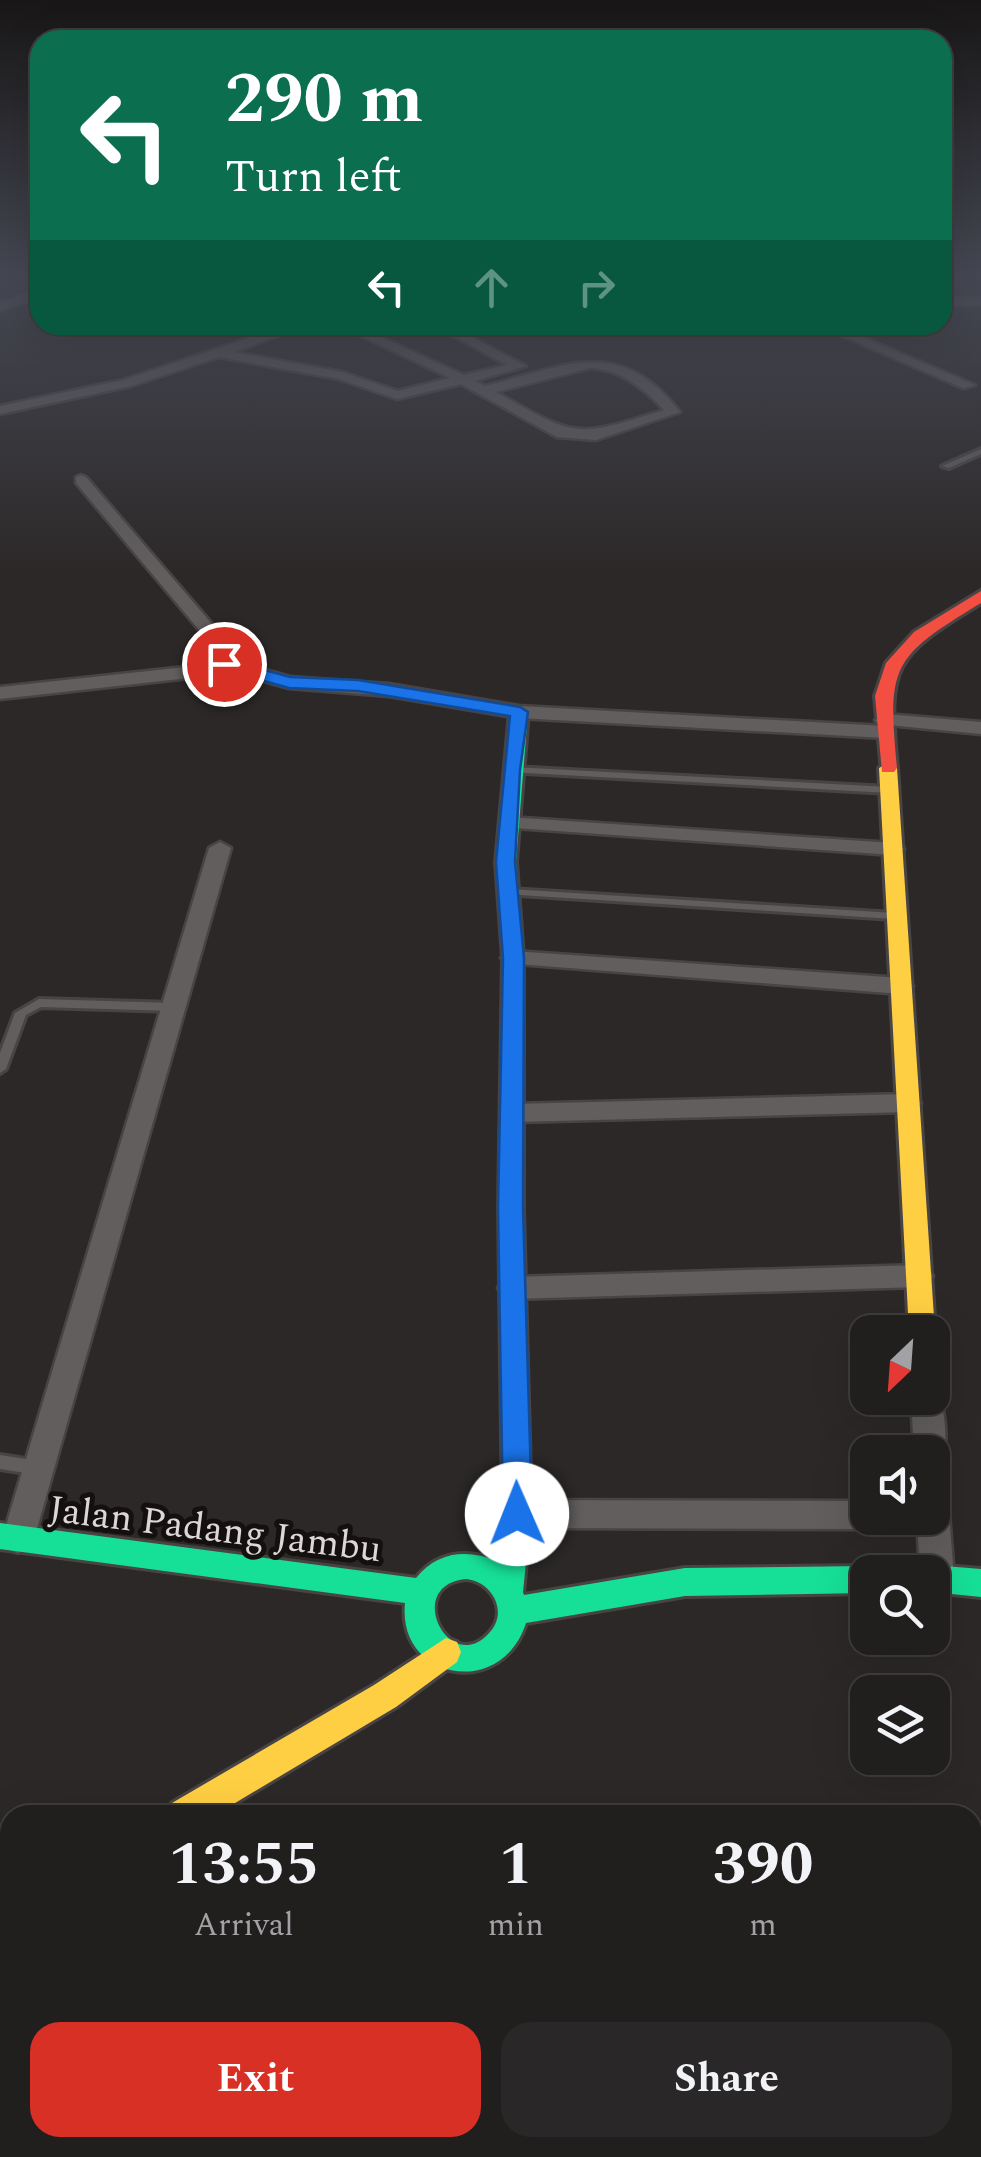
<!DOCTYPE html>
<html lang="en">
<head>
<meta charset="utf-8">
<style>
  body { margin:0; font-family:Spectral,serif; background:#292727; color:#f1f3f6; height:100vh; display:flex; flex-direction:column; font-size:38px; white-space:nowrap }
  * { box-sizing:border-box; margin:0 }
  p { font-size:32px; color:#a2a2a4 }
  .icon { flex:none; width:55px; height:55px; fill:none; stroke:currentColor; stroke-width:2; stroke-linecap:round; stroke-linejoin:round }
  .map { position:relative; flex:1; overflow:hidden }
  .side { position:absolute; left:0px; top:1805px; width:982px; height:352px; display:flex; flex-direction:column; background:#211e1e; border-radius:30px 30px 0 0; box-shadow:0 10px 40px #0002,0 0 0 2px #3e3c3c }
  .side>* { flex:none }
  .banner { position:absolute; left:30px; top:30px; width:922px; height:305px; border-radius:30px; box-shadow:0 10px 40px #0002,0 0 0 2px #3e3c3c; background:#0b6e4f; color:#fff; overflow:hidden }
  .needle { width:65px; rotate:205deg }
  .controls { position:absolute; left:850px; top:1315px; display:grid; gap:20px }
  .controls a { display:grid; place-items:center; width:100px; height:100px; border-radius:20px; background:#211e1e; box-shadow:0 10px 40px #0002,0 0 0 2px #3e3c3c; font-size:50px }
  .pin { position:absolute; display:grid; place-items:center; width:85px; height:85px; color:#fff; margin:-42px; border:5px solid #fff; border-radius:50%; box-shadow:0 2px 10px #0007 }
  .me { position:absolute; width:110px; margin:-55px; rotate:359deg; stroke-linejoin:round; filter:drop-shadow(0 0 8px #0008) }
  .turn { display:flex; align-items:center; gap:35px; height:210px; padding:0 30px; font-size:45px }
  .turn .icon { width:130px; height:130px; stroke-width:2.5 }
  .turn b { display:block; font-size:70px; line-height:85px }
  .lanes { display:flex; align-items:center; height:95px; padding:0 30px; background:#0003; justify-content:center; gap:50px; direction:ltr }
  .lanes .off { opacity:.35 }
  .eta { display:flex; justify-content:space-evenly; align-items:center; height:170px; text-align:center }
  .eta b { font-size:60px; font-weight:700; line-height:70px }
  .cta { display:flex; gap:20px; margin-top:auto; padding:20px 30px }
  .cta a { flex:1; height:115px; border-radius:30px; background:#d93025; color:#fff; font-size:40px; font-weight:700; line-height:115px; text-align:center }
  .cta a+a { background:#292727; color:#f1f3f6 }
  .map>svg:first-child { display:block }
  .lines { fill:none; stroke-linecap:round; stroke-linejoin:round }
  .lane-casing { stroke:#494444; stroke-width:6 }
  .street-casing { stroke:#494444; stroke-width:5 }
  .fast-casing { stroke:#494444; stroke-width:6 }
  .slow-casing { stroke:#494444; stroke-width:6 }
  .jam-casing { stroke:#494444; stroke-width:6 }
  .lane { fill:#625e5e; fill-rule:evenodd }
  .street { fill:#625e5e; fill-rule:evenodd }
  .fast { fill:#16e098; fill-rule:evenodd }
  .slow { fill:#ffcf43; fill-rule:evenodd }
  .jam { fill:#f24e42; fill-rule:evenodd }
  .route { fill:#1a73e8; stroke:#114b97; stroke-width:2.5 }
  .labels { text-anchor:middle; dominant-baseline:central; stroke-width:10; stroke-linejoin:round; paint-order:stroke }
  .near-street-label { font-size:38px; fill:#dcd6d6; stroke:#141010 }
</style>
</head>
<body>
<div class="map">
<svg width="981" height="2157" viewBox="0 0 981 2157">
  <rect width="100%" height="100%" fill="#2c2828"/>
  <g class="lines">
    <g class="lane-casing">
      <path id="lane" d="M981,449V454L949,468L942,466Z
        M512,767L889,787L894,790L889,793L508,772L507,770Z
        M510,889L894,913L900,916L894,919L506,894L505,892L506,890Z
        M39,999L173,1003L179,1007L173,1011L41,1007L26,1015L6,1069L0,1073V1053L15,1013Z
        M0,1455L39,1461L45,1463L47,1468L45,1473L39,1475L0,1469Z"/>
    </g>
    <g class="street-casing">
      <path id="street" d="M40,290V298L0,310V302Z
        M981,297V305L942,306V298Z
        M288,325H307L234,352L342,372L398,391L450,378L338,325H354L464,375L507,365L433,325H449L526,366L475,381L485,386C565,366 619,334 680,412L596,440L557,437L461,384L397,399L339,379L219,357L131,386L0,414V406L123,380ZM590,368C620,369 644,388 664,410C574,438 577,438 496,392Z
        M817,325H834L975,385L963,388Z
        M81,475L86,477L236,652L235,661L290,677L389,684L519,706L885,726L895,732L885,738L519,718L389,696L289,688L225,670L207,676L0,699V687L204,665L221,656L76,483V477Z
        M885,714L981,722V734L878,724L875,720Z
        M508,817L893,843L904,849L893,855L501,827V819Z
        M220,842L231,848L34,1539L29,1549L18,1553L7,1549L2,1539L209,848Z
        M513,951L901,978L913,986L901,994L505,963L501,958Z
        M908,1094L921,1103L908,1112L514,1122L501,1113L514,1104Z
        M919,1265L929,1268L933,1276L929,1284L919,1287L512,1299L502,1296L498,1288L502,1280L512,1277Z
        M932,1388C946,1400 949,1444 941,1461L932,1464V1452H914L911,1398H932Z
        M932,1486L943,1490L948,1500L954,1578L949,1589L937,1593L932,1591V1572H920L917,1518H932Z
        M517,1500L868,1501V1518H883L879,1525L868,1529L517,1528L506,1524L501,1514L506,1504Z"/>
    </g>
    <g class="fast-casing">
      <path id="fast" d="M519,707L528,712L516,862L523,958V1208L531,1514L523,1592L524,1595L685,1568L868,1566L880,1572H868V1593L685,1596L526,1623C502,1699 397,1681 405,1603L0,1549V1523L416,1578C437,1551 468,1549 497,1561L503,1514L499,1208L503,958L496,862L510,712ZM466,1579C491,1581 509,1611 490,1632C450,1679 402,1585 466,1579Z
        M932,1565L981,1569V1597L932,1592V1572H920Z"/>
    </g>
    <g class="slow-casing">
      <path id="slow" d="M888,763L897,768L935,1332L932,1337V1332H909L879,768Z
        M446,1638L457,1642L461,1652L457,1662L396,1707L215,1815H167L172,1803L374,1685Z"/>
    </g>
    <g class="jam-casing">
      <path id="jam" d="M981,591V603C892,657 887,665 897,768L894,772H882L875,696L886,663L914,632Z
        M10,1920V1960L0,1965V1925Z"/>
    </g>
    <use href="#lane" class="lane"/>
    <use href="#street" class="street"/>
    <use href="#fast" class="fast"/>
    <use href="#slow" class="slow"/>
    <use href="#jam" class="jam"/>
  </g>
  <linearGradient id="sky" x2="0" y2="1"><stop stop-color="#181616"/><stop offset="0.48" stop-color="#454853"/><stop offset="1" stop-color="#454853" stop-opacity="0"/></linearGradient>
  <rect width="981" height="576" fill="url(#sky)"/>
  <path class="route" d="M224,659L290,677L358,680L520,707L528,712L520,770L515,862L524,958L523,1208L532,1514L528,1523L517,1527L507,1523L503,1514L498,1208L503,958L496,862L510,716L358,691L289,688L218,668L216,664Z"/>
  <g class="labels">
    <g class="near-street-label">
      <text transform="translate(215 1530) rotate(7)">Jalan Padang Jambu</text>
    </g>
  </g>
</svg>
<div class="controls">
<a><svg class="needle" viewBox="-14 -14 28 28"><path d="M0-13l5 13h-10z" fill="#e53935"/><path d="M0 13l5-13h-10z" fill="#a2a2a4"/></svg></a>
<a><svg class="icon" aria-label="sound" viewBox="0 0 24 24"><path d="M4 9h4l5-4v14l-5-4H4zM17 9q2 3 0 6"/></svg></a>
<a><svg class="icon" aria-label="search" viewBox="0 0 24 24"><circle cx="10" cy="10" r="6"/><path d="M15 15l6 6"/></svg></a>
<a><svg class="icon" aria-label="layers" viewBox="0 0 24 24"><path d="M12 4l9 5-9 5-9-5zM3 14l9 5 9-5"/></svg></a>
</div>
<div class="pin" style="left:224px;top:664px;background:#d93025"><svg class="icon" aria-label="arrive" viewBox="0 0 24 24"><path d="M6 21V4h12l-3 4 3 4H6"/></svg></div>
<svg class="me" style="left:517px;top:1514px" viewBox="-20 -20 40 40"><circle r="19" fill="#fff"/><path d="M0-13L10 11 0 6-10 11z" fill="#1a73e8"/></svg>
<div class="banner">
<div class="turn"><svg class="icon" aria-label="left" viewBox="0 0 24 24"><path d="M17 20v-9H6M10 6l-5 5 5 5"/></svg><div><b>290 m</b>Turn left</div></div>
<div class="lanes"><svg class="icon" aria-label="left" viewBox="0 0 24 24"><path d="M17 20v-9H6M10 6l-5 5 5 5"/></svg><svg class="icon off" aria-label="ahead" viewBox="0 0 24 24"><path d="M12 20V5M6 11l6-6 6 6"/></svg><svg class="icon off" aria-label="right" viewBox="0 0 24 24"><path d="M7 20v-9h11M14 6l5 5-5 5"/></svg></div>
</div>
<section class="side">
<div class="eta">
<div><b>13:55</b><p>Arrival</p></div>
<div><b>1</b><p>min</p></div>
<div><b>390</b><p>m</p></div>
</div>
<div class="cta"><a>Exit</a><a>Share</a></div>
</section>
</div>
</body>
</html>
